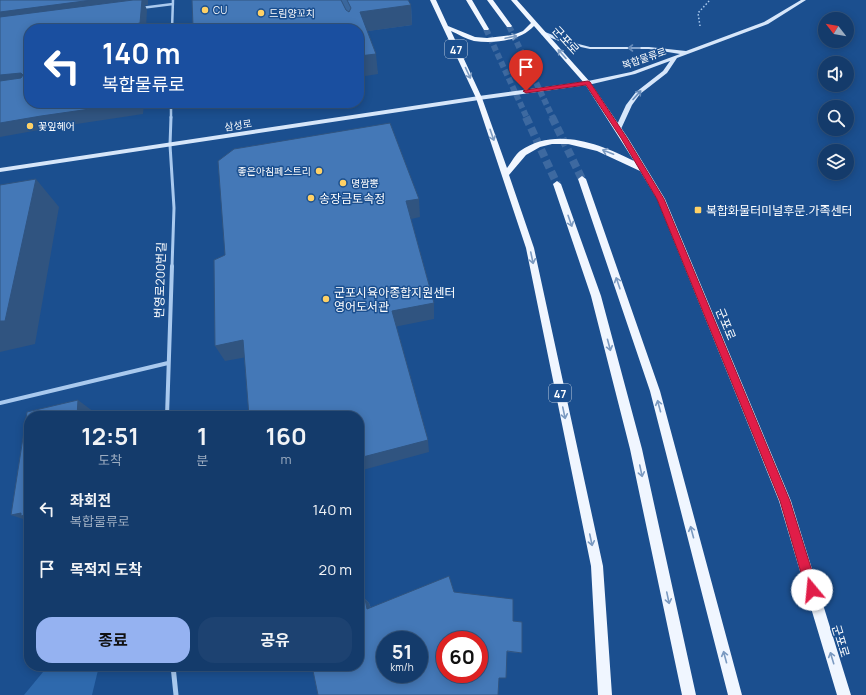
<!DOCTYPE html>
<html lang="ko">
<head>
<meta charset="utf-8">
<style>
  body { margin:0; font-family:Manrope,"Noto Sans KR",sans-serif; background:#1d4271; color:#f1f3f6; height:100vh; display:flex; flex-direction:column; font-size:15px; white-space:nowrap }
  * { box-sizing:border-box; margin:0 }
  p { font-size:13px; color:#9dadc1 }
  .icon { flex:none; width:22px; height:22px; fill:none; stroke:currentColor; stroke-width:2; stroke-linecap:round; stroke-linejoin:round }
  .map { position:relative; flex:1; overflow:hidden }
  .sheet { position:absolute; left:24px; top:411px; width:340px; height:260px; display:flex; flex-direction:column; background:#143b6b; border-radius:16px; box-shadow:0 2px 10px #0003,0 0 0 1px #33557e }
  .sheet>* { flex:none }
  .banner { position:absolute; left:24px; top:24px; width:340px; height:84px; border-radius:16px; box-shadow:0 2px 10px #0003,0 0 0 1px #33557e; background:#1a4fa0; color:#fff; overflow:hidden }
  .needle { width:26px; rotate:301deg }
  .tools { position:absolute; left:818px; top:12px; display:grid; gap:8px }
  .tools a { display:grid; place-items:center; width:36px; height:36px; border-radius:50%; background:#143b6b; box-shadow:0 2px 10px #0003,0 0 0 1px #33557e; font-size:20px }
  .speed { position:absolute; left:376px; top:631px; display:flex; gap:8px; font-size:20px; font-weight:700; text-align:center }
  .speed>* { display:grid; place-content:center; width:52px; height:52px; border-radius:50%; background:#143b6b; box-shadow:0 2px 10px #0003,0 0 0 1px #33557e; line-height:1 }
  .speed small { font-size:10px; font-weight:400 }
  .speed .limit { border:6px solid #d22; background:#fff; color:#111 }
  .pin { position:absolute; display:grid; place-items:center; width:34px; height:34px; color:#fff; margin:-41px -17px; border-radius:50% 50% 50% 0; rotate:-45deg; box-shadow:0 0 4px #0007 }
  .pin .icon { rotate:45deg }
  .me { position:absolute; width:44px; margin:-22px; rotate:343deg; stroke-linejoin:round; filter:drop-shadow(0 0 3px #0008) }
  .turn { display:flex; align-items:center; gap:14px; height:84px; padding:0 12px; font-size:18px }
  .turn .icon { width:52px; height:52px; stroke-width:2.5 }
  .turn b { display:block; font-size:28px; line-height:34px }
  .eta { display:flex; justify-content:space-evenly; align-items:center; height:68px; text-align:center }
  .eta b { font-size:24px; font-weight:700; line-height:28px }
  .primary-button { display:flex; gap:8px; margin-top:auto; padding:8px 12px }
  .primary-button a { flex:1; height:46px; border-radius:16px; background:#95b2f1; color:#111; font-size:16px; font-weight:700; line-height:46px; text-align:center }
  .primary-button a+a { background:#1d4271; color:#f1f3f6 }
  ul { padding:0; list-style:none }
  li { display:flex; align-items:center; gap:12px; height:60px; padding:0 12px }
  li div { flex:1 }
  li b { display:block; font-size:15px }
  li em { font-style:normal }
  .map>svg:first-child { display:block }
  .green { fill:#2e69ad }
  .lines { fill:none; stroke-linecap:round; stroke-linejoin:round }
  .primary-tunnel-far1 { stroke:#3d69a0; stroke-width:6; stroke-dasharray:6 3; stroke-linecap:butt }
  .primary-tunnel { stroke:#3d69a0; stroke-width:8; stroke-dasharray:8 4; stroke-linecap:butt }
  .path { stroke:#a9c9ee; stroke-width:1.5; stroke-dasharray:1.5 2; stroke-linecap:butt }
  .street-far3 { stroke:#a9c9ee; stroke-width:2.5 }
  .street-far2 { stroke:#a9c9ee; stroke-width:3 }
  .street-far1 { stroke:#a9c9ee; stroke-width:4 }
  .street { stroke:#a9c9ee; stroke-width:5 }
  .secondary { fill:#d6e6fa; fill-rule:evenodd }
  .primary { fill:#f0f6ff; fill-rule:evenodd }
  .wall { fill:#3a679d }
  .shaded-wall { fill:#305480 }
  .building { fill:#4478b7; stroke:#305480; fill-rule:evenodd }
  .oneway { stroke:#7b9ac1 }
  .oneway2 { stroke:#668bba }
  .route { fill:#e11d48; stroke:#92132f }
  .poi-dot { fill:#ffd166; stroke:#1b4f8f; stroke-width:1.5 }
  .labels { text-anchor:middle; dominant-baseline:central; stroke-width:3; stroke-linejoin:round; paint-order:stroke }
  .far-poi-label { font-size:10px; fill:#fff; stroke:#1b4f8f; text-anchor:start }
  .far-street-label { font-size:10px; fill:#fff; stroke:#1b4f8f }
  .shield { fill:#1b4f8f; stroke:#bbcadd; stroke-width:1 }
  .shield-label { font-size:11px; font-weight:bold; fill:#fff }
  .street-label { font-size:12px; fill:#fff; stroke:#1b4f8f }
  .poi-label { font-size:12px; fill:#fff; stroke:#1b4f8f; text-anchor:start }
</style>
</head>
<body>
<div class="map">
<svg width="866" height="695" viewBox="0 0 866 695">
  <rect width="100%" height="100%" fill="#1b4f8f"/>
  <path class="green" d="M48,666H99L92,695H24Z"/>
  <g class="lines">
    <path class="primary-tunnel-far1" d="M509,26L553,118
      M486,29L527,118"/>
    <path class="primary-tunnel" d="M526,117L557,184
      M552,117L582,179"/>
    <path class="path" d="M700,26L698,13L710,0"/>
    <path class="street-far3" d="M141,8L173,4
      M172,29L173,0
      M171,118V103"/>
    <path class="street-far2" d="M171,117L170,145L174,208L172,267"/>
    <path class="street-far1" d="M0,403L168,363
      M167,416L172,266"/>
    <path class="street" d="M173,666L176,695"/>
    <path class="secondary" d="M801,0H806L768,24L677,58L667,73L640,94L632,105L621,129L618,131L615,129L626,105L636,92L663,71L670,61L635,74L588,85L479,100L0,172V168L479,96L588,81L631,72L680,54L649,49H590L567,44L541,34V32H545L571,42L590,47H649L686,51L764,22Z"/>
    <path class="primary" d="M430,0H436L448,26L475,37L487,38L513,35L523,31L531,23L511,0H517L590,82L628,138L665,199L791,501L851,695H837L779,501L657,199L640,171L597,151L568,144H552L540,147L526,155L509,175L534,248L603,566L612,695H598L591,566L526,248L476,98ZM534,26L585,84L634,161C601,144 555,126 520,151C515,155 511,163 507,168L482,98L451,31C458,34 466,39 474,41C494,44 520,41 534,26Z
      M466,0H472L489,29L488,30H484Z
      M487,0H493L512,26L511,27H507Z
      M582,176L586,179L660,391L742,695H728L650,391L578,179Z
      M557,181L561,184L601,296L642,449L696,695H682L630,449L591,296L553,184Z"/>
  </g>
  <path class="wall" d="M192,0H408L411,5L412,25L367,31L378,74L359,29H194L193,26Z
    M454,592L513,621L522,653L507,652L312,666L365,599L369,603L371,608Z"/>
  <path class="shaded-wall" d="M92,0H148V5H145L147,10L146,29L0,24V12Z
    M411,5L412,25L362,32L360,12Z
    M376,54L378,74L359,77V56Z
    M21,73L29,84L0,88V75Z
    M132,103H144L143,114L50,128L0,137V123L41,116Z
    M36,179L59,207L35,344L0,352V321Z
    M419,199L420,217L407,220L406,201Z
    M434,303V319L394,327L392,311Z
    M243,340L253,356L225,361L215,346Z
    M78,400L98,415V416H77Z
    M428,440L429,452L359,471V458Z
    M21,513L29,514V521L11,515Z
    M365,599L369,603L372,612L367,609Z"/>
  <path class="building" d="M0,0H92L0,12Z
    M133,0H142L140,23L135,24V29H29V103H132L41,116L0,123V81L21,78L23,75L21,73L0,75V17Z
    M192,0H341L346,10L349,12L351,8L347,0H408L411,5L360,12L376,54L359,56V29H197V26H193Z
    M390,123L419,199L406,201L434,303L392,311L428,440L359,458V416H249L243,340L215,346L214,260L225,255L218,161L234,149Z
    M36,179L5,321H0V185Z
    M78,400L77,416H29V514L21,516V513L11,515L27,412Z
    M449,576L454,592L513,599V621L522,622V653L507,651L506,678H499L498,695H318L312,666H359V601L365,599L367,609ZM385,640H419V674H385ZM445,640H479V674H445Z"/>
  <defs><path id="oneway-shaft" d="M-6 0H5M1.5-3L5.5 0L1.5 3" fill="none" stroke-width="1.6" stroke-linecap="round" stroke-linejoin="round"/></defs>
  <g class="oneway">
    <use href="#oneway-shaft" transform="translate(511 37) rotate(-12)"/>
    <use href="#oneway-shaft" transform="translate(562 54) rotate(-132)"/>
    <use href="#oneway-shaft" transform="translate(468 73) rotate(65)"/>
    <use href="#oneway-shaft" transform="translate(492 135) rotate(71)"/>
    <use href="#oneway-shaft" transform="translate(608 152) rotate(-159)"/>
    <use href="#oneway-shaft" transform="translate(570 221) rotate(71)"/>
    <use href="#oneway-shaft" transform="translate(532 258) rotate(78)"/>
    <use href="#oneway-shaft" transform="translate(618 283) rotate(-109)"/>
    <use href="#oneway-shaft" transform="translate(609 345) rotate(75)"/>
    <use href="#oneway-shaft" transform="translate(659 406) rotate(-105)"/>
    <use href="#oneway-shaft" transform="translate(564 413) rotate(78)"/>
    <use href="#oneway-shaft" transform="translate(641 471) rotate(78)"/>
    <use href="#oneway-shaft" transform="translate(692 532) rotate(-105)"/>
    <use href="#oneway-shaft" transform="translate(591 540) rotate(78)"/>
    <use href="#oneway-shaft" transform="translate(668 598) rotate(78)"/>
    <use href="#oneway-shaft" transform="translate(725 657) rotate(-105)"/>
    <use href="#oneway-shaft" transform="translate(832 658) rotate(-107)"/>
  </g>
  <g class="oneway2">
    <use href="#oneway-shaft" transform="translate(634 48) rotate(180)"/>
    <use href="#oneway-shaft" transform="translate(637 95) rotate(-48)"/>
  </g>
  <path class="route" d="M588,81L590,82L627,138L664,199L790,501L818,590L816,595L812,596L808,595L806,590L780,501L657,199L621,138L586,85L526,93L523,91L526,90Z"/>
  <g class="poi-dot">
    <circle cx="205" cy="10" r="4"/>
    <circle cx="261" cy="13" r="4"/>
    <circle cx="30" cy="126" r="4"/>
    <circle cx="319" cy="171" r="4"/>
    <circle cx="343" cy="183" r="4"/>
    <circle cx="311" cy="198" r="4"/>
    <rect x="694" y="206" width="8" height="8" rx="2"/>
    <circle cx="326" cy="299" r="4"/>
  </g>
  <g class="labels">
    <g class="far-poi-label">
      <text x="213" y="10">CU</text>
      <text x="269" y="13">드림양꼬치</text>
      <text x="38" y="126">꽃잎헤어</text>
      <text x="311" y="171" text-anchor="end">좋은아침페스트리</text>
      <text x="351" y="183">명짬뽕</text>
    </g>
    <g class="far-street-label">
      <text transform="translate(644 58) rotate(-19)">복합물류로</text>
      <text transform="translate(238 125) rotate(-9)">삼성로</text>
    </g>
    <g class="shield">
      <rect x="445" y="40" width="22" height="18" rx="3"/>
      <rect x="549" y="384" width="22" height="18" rx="3"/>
    </g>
    <g class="shield-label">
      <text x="456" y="49">47</text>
      <text x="560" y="393">47</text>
    </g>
    <g class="street-label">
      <text transform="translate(566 40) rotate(48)">군포로</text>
      <text transform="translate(160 280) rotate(-88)">번영로200번길</text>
      <text transform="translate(726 324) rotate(68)">군포로</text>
      <text transform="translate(841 641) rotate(73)">군포로</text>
    </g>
    <g class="poi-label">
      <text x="319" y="198">송장금토속정</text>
      <text x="706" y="210">복합화물터미널후문.가족센터</text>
      <text x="334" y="292">군포시육아종합지원센터<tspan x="334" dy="14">영어도서관</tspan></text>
    </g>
  </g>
</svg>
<div class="tools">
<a><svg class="needle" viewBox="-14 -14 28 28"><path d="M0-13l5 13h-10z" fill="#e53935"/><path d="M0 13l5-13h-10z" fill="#9dadc1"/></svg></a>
<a><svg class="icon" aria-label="sound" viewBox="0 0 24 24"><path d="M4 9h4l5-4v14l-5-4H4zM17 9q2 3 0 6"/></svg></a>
<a><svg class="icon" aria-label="search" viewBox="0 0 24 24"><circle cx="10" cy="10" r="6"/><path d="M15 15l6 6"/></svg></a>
<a><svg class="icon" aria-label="layers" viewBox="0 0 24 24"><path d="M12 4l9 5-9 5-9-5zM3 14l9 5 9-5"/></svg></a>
</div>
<div class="speed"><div>51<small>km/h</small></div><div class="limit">60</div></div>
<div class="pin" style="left:526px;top:91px;background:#d93025"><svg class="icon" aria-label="arrive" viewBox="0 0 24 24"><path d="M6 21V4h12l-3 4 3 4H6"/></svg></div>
<svg class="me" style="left:812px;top:590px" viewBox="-20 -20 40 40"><circle r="19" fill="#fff"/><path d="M0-13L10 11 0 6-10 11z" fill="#e11d48"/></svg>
<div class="banner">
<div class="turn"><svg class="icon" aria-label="left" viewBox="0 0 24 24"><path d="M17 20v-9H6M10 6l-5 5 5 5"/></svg><div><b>140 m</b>복합물류로</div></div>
</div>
<section class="sheet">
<div class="eta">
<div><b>12:51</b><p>도착</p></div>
<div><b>1</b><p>분</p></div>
<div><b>160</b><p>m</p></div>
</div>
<ul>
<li><svg class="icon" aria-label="left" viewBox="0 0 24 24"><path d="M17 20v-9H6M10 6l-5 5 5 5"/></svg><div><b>좌회전</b><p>복합물류로</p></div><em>140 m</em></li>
<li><svg class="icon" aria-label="arrive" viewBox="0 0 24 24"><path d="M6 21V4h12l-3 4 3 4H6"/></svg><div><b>목적지 도착</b></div><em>20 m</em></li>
</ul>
<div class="primary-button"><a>종료</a><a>공유</a></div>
</section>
</div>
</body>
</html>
